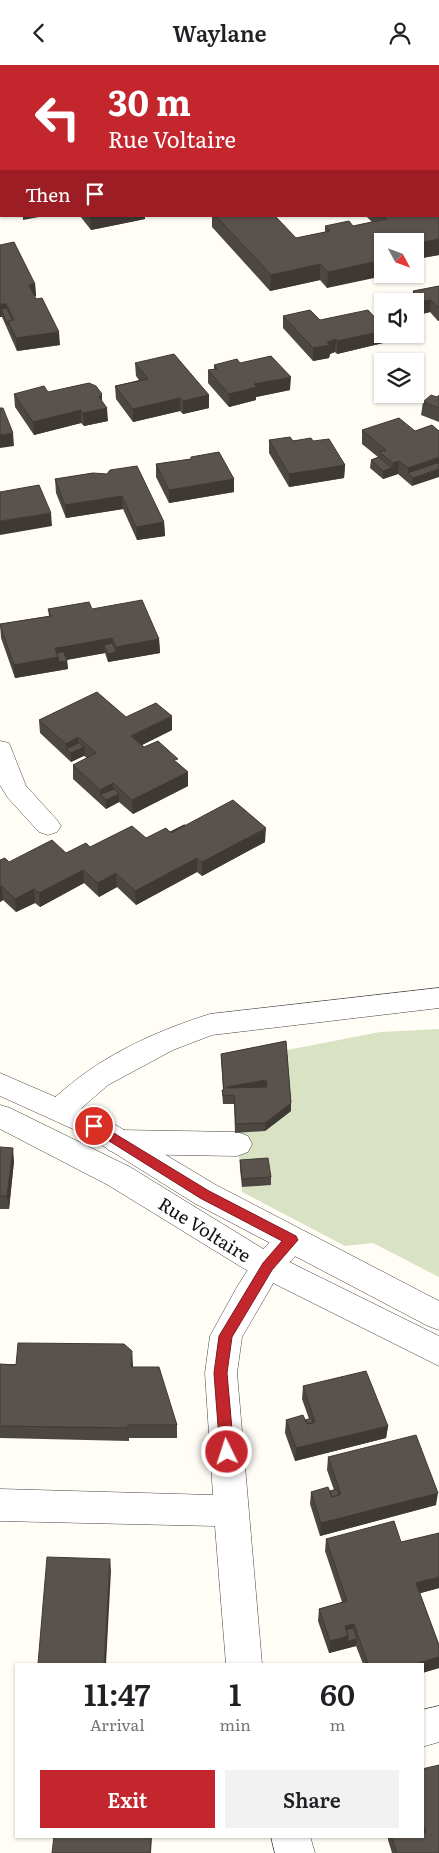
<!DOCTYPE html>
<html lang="en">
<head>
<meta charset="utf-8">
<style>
  body { margin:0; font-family:Literata,serif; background:#f2f2f2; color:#202124; height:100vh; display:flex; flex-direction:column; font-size:19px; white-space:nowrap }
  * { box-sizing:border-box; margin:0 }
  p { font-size:16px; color:#757577 }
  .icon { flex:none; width:28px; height:28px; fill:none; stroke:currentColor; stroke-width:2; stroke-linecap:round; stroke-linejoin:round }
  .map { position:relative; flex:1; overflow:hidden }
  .sheet { position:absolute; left:15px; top:1598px; width:409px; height:175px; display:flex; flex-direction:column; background:#fff; border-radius:0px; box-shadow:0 1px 4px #0004 }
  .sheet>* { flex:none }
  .top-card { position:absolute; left:0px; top:0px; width:440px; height:152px; box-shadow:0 1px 4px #0004; background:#c4262e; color:#fff; overflow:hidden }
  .needle { width:32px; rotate:131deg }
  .fabs { position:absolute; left:374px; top:168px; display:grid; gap:10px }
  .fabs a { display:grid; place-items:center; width:50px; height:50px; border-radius:0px; background:#fff; box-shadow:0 1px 4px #0004; font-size:25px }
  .pin { position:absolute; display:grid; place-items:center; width:42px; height:42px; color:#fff; margin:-21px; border:2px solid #fff; border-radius:50%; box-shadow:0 1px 5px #0007 }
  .me { position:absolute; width:55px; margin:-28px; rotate:356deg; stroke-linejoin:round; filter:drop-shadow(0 0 4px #0008) }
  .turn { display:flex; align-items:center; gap:18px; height:105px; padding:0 25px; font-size:22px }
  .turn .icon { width:65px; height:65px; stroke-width:2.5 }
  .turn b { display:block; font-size:35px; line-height:42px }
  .then { display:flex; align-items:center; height:48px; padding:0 25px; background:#0003; gap:10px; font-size:19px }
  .eta { display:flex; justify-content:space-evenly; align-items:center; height:85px; text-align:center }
  .eta b { font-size:30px; font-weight:600; line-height:35px }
  .cta { display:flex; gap:10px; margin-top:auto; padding:10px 25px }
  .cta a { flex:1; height:58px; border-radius:0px; background:#c4262e; color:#fff; font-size:20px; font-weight:600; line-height:58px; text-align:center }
  .cta a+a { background:#f2f2f2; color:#202124 }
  header { display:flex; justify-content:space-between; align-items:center; height:65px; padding:0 25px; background:#fff; font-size:22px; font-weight:600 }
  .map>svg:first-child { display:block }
  .green { fill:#d5ebbd }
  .cemetery { fill:#d9e3c4 }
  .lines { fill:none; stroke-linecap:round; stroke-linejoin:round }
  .service-casing { stroke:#444; stroke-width:1 }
  .minor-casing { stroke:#444; stroke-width:1 }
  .tertiary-casing { stroke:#444; stroke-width:1 }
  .service { fill:#fff; fill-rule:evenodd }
  .minor { fill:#fff; fill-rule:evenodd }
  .tertiary { fill:#fff; fill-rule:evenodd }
  .wall { fill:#4d4742 }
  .shaded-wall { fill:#3f3936 }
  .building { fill:#5a524d; stroke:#3f3936; fill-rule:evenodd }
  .route { fill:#c4262e; stroke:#7f191e }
  .labels { text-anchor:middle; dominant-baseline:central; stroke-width:5; stroke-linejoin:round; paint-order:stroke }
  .street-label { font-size:18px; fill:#111; stroke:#fff }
</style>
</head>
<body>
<header><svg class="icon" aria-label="back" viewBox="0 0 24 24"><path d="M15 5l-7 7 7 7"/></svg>Waylane<svg class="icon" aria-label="person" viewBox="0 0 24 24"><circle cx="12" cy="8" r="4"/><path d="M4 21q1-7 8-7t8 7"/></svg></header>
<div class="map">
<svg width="439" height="1788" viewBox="0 0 439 1788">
  <rect width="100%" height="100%" fill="#fffdf5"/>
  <path class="green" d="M0,0H439V113V1H1V14Z"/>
  <path class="cemetery" d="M439,964V1212L373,1178L345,1181L242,1127L234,1039H223L222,1034H224L221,998L380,967Z"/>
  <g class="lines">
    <g class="service-casing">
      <path id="service" d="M439,923V943L212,970L173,985L108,1020L70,1053L60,1056L50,1053L45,1045C50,1035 58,1030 66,1023C107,988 159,965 210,949Z
        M119,1065L237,1067L248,1071L252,1079L248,1087L237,1091L119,1089L108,1085L104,1077L108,1069Z"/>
    </g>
    <g class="minor-casing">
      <path id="minor" d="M0,676L9,678L26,721L57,755L61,761L57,767L48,770L39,767L8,733L0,720Z
        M291,1162L302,1166L307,1175L302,1184L278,1210L242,1272L237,1308L262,1599H226L215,1461L0,1456V1424L213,1430L205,1308L210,1271L237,1222L256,1192L280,1166Z
        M439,1641V1677L422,1682V1645Z
        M271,1771H310L315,1788H275Z"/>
    </g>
    <g class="tertiary-casing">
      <path id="tertiary" d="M0,1008L104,1053L216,1120L439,1236V1265L428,1261L194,1138L84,1069L0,1031Z
        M0,1040L10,1043L130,1102L265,1185L439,1271V1301L243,1203L108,1120L0,1064Z"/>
    </g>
    <use href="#service" class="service"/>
    <use href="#minor" class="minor"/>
    <use href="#tertiary" class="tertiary"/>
  </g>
  <path class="wall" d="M0,27H1V127L0,126Z
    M439,148V190L422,193V203L415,204V176L327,223L320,215L270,226L212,162V151H275L296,173L325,167V161H353L372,157L366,151H439Z
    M80,151H145V154L91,165Z
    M0,180L35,219L36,231H35L60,280L17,286L2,252H0Z
    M439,221V256H438L430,247L422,249L415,242V236H412L413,226Z
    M283,251L320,255L385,276L383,278L337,289L335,287L330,289L329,293L313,296L283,263Z
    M135,298L209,330V343L183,349L180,346L133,357L116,334L115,321L139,315L136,311Z
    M240,298L290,325L256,332V335L229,342L208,318V305L214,304V300Z
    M48,327L102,329V336L108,356L84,361L81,358L34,370L15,342L14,329Z
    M439,330V357L421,350L423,337L437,332Z
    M432,360L412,421L398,409L383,414L370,403L371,395L378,392L362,379V365L415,366Z
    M269,375L313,376L345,400L344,413L289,422L269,388Z
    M191,392L234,414V427L169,438L156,412V399L191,394Z
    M93,408L164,457L165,471L137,475L123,444L66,453L56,428L55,414Z
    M48,544H92L159,574L160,588L108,597L105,588L67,595L68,604L15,613L1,573L0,559L49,551Z
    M126,652L172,665L142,680L144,682L179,699L188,707V721L133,749L119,737L106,744L73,714V700L87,693L84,691L71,697L40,668L39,655Z
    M185,760L265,777L202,811L197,807L136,840L117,822L99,832L84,818L40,842L35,838L16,847L3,835L0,837V795L9,797L66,788L90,782L146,773L170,767Z
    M286,976L291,1038V1046L265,1066L235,1068L234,1039H223L222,1025L223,1026L221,989Z
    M0,1082L14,1096L9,1144H0Z
    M240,1095L271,1112V1120L242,1122L240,1103Z
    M0,1299H133V1302L177,1360V1373H129V1376L0,1373Z
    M303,1321L388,1361L386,1373L295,1396L285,1368L286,1355H305L309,1354L302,1334Z
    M328,1392L436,1440L320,1471L310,1439L311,1427L330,1426L334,1425L327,1405Z
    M326,1474L401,1477L439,1523L420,1528L439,1580V1603L422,1608V1599H363L356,1581L329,1588L318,1556L319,1544L342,1537L325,1486Z
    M422,1704L439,1788H392L388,1775V1771H422Z"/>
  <path class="shaded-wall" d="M23,151H44L23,155Z
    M90,151H145V154L91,165Z
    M439,174V190L422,193V203L415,204V179Z
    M382,195V209H393L327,223L328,207Z
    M320,199V215L270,226L271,210Z
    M35,219L36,231L30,232L29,220Z
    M431,235L430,247L422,249L423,236Z
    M0,239H6L8,251L1,244L2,252H0Z
    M382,266V269H385V276L383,278L337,289V276Z
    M59,267L60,280L17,286L16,273Z
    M336,274L335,287L330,289L329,293L313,296V283L327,277Z
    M291,312L290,325L256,332V335L229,342V329L254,319Z
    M102,329V342L107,343L108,356L84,361L83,348Z
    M209,330V343L183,349V336Z
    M180,333V346L133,357V344Z
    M81,345V358L34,370L33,357Z
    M13,368L14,381L0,383V370Z
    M439,392V412L412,421L413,413L408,408V403Z
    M399,396L398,409L383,414V406L392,403L393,398Z
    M345,400L344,413L289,422V409Z
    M234,414V427L169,438V425Z
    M122,431L123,444L66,453L65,440Z
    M51,448L52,461L0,470V456Z
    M164,457L165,471L137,475L136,462Z
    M112,573L113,587L104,580L105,588L59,596H67L68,604L15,613L14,600L55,583Z
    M159,574L160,588L108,597V589L116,587V582Z
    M172,651V665L132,685L131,671Z
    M78,672L79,684L84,682L85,690L71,697V688L66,684L67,692L66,679Z
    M188,707V721L133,749L132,735Z
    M113,718L114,731L119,729V737L106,744V735L100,730V725Z
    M266,763L265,777L202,811V797Z
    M197,793V807L136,840L135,826Z
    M83,805L84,818L40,842L39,828Z
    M116,808L117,822L99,832L98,818Z
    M2,821L3,835L0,837V822Z
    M34,824L35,838L16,847L15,834Z
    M266,1015V1023L227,1031V1022Z
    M291,1038V1046L265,1066V1058Z
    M13,1083L14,1096L9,1144L7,1131Z
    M132,1286L133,1299L132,1315L131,1302Z
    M388,1361L386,1373L295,1396L296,1383Z
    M438,1428L436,1440L320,1471L321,1458Z
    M110,1494L111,1506L106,1599H104Z
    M439,1512V1523L414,1530L416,1518Z
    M354,1559L353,1570L357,1574L356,1581L329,1588L330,1576L345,1561Z
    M439,1592V1603L422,1608V1599H415Z
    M151,1771H152L151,1788H150Z"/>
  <path class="building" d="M0,27H1V114L0,112Z
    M439,148V174L415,179V176H382V195L328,207L320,199L271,210L216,151H275L296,173L330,166L325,161L349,156L353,161L386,154L384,151H439Z
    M14,177L35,219L29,220L36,234L42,233L59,267L16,273L8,256L14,255L6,239H0V180Z
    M415,179L423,187L415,188Z
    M439,221V243L431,235L423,236L413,226Z
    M7,243L12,255L8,256V260L1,244Z
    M310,245L320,255L368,245L382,260V266L337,276L336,274L327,277L330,280L313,283L283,251Z
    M174,289L209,330L183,336L180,333L133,344L115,321L148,314L135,298Z
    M271,291L291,312L254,319L257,322L229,329L208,305L217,304L214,300L237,294L240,298Z
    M89,318L96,321L102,329L99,332L107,343L83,348L81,345L33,357L14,329L44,321L48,327Z
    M431,330L437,332L439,330V343L423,337Z
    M0,343H3L13,368L0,370Z
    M399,353L415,366L432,360L439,366V392L408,403L399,396L393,398L379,387L386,385L362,365Z
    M290,372L293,376L311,373L313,376L329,374L345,400L289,409L269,375Z
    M219,387L234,414L169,425L156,399L191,394V392Z
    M379,392L392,403L383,406L371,395Z
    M437,398L439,399V404L413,413L408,408Z
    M137,401L164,457L136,462L122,431L65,440L55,414L93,408L107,409L110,405Z
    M39,420L51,448L0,456V427Z
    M142,535L159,574L116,582L112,573L63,582L55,583L58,592L14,600L0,560V559L51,551L48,544L89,537L92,544Z
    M112,578L116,587L108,589L104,580Z
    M64,587L67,596L59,597L57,588Z
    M97,627L126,652L156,638L172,651L131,671L144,682L158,676L178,694L174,695L188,707L132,735L113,718L100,725L73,700L96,688L78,672L66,679L39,655Z
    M79,678L84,682L71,688L66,684Z
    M114,724L119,729L106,735L100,730Z
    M233,735L266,763L202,797L197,793L135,826L116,808L98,818L83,805L39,828L34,824L15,834L2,821L0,822V795L5,793L9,797L52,775L66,788L86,778L90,782L132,761L146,773L166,763L171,768Z
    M184,760H185L171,768L170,767Z
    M286,976L291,1038L265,1058L236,1059L234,1030L223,1031L222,1025L224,1026L221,989ZM266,1015L267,1022L227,1023V1022Z
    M0,1082L13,1083L7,1131H0Z
    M268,1093L271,1112L242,1114L240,1095Z
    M18,1278L124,1279L132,1286L131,1302H159L177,1360H128V1363L0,1361V1299L16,1300Z
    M366,1306L388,1361L296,1383L286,1355L303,1350L307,1359L315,1357L303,1321Z
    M312,1353L313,1358L307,1359L305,1355Z
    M416,1370L438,1428L321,1458L311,1427L328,1422L332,1432L341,1429L328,1392Z
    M337,1424L339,1430L332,1432L330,1426Z
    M394,1456L401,1477L439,1468V1512L416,1518L439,1580V1592L415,1599H368L354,1559L345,1561L348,1571L330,1576L319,1544L347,1536L326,1474Z
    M47,1492L110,1494L104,1599H38Z
    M353,1563L357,1574L348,1576V1571L346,1565Z
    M439,1700V1788H397L391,1771H422V1768L426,1767L422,1758V1704Z
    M54,1771H151L150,1788H52Z"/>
  <path class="route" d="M94,1056L209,1126L296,1171L298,1175L272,1205L232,1272L227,1308L234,1387L232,1391L227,1393L222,1391L220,1387L214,1308L219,1271L263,1198L282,1176L200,1133L90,1064L88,1061L90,1058Z"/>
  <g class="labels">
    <g class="street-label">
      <text transform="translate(205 1164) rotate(32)">Rue Voltaire</text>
    </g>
  </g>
</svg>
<div class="fabs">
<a><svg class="needle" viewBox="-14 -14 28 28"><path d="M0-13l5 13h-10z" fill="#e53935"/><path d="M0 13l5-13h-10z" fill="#757577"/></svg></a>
<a><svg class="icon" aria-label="sound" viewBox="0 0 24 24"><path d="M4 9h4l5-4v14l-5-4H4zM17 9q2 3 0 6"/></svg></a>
<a><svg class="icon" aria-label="layers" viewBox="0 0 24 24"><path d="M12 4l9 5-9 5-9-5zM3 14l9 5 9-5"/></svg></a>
</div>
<div class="pin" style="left:94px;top:1061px;background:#d93025"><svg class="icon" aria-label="arrive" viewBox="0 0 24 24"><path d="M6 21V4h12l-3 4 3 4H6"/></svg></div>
<svg class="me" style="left:227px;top:1387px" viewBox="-20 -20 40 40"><circle r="17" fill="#c4262e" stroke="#fff" stroke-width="3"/><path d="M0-11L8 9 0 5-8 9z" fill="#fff"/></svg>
<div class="top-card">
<div class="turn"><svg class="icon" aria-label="left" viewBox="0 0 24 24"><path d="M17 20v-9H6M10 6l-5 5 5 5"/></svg><div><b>30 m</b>Rue Voltaire</div></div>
<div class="then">Then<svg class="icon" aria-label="arrive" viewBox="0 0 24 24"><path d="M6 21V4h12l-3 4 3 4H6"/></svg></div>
</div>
<section class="sheet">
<div class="eta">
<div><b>11:47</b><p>Arrival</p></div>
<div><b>1</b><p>min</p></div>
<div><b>60</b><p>m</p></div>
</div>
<div class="cta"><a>Exit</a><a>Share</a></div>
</section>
</div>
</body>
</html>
